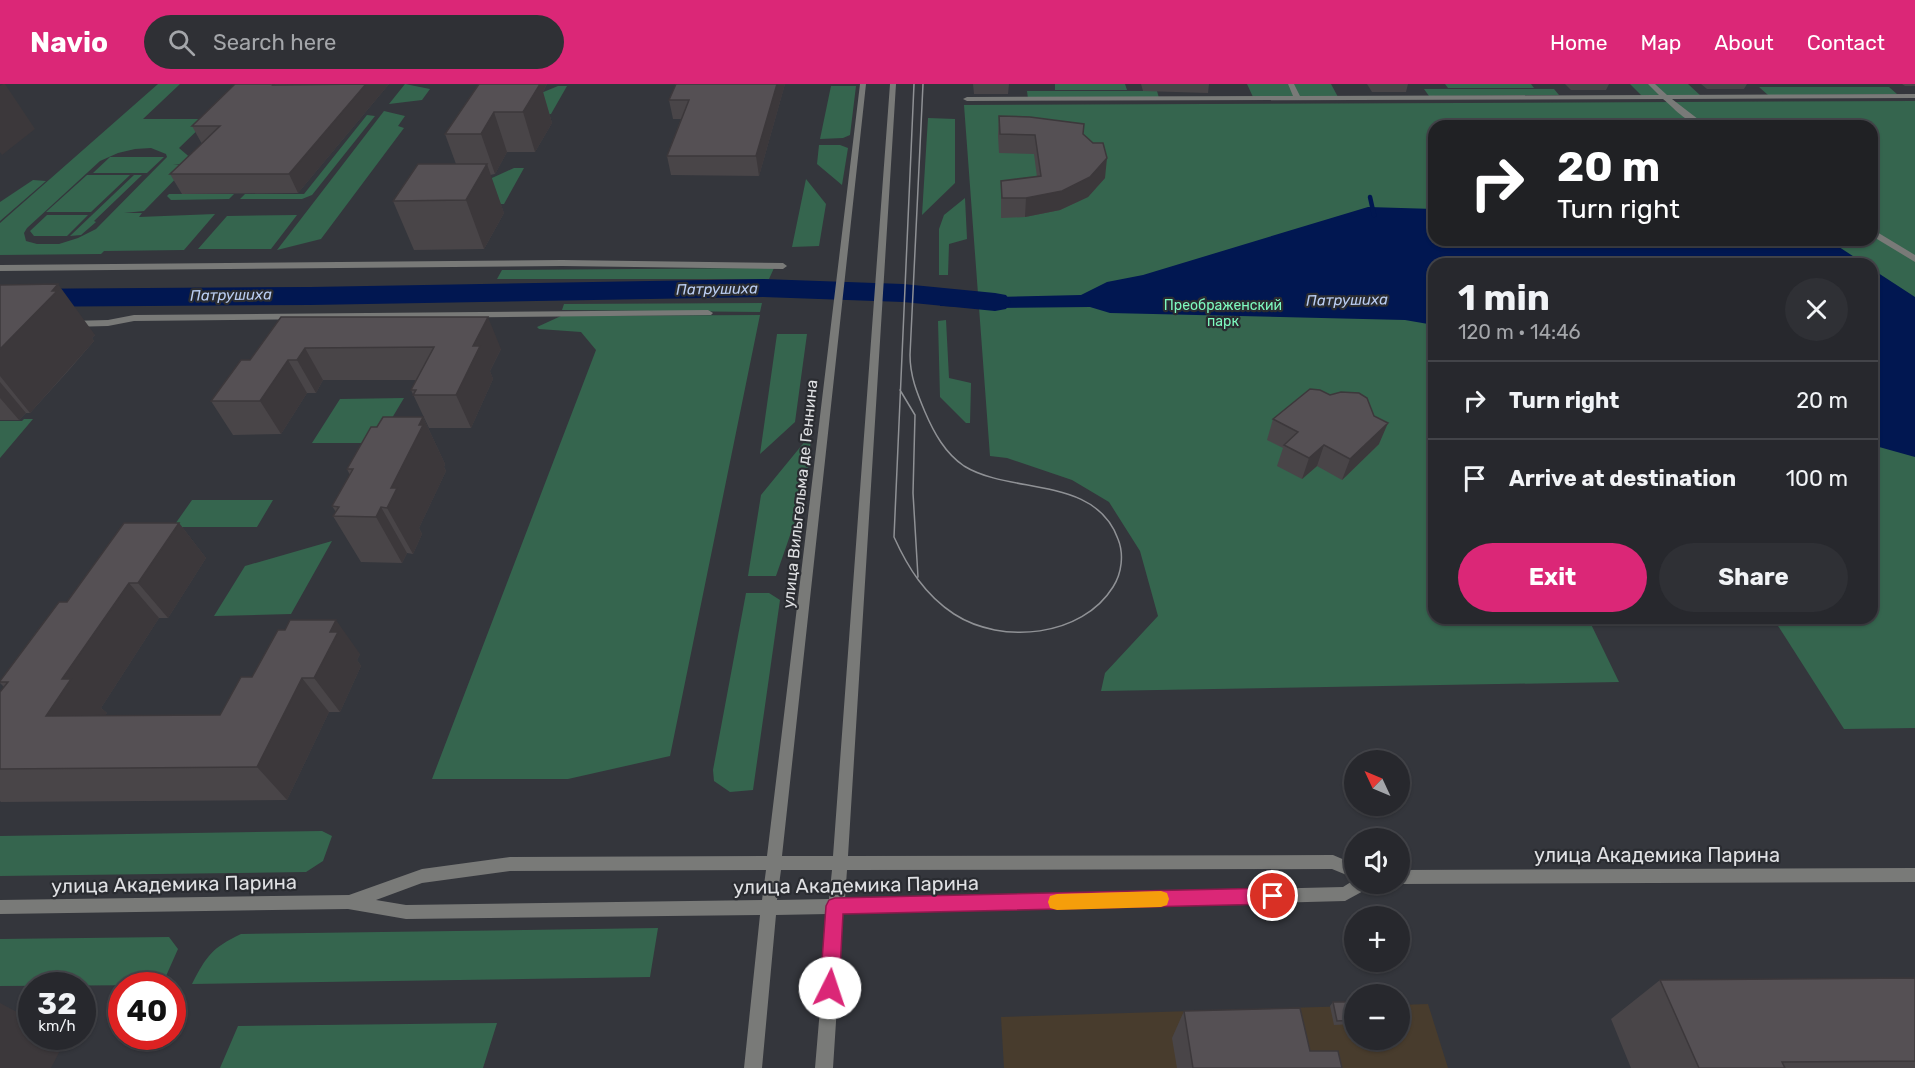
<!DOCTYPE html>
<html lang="en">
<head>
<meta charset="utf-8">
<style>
  body { margin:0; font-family:Rubik,sans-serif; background:#2f3035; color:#f1f3f6; height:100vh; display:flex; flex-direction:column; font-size:22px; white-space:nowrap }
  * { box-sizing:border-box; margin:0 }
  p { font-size:20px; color:#a4a6aa }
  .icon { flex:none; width:33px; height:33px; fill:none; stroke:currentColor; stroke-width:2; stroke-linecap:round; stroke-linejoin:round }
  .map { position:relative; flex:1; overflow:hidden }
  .sheet { position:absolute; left:1428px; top:174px; width:450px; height:366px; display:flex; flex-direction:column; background:#27282d; border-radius:18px; box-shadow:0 2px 4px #0004,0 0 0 2px #434449 }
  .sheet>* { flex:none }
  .top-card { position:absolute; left:1428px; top:36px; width:450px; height:126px; border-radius:18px; box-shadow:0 2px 4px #0004,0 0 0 2px #434449; background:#202124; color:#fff; overflow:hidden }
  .needle { width:39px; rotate:314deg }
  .tools { position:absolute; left:1344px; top:666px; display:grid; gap:12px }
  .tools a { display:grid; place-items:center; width:66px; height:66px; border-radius:50%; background:#27282d; box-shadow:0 2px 4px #0004,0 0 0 2px #434449; font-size:30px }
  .speed { position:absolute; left:18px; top:888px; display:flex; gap:12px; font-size:30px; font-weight:700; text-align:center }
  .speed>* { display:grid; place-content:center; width:78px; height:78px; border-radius:50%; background:#27282d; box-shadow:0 2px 4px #0004,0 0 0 2px #434449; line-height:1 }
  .speed small { font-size:15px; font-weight:400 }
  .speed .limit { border:9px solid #d22; background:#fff; color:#111 }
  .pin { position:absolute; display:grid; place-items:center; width:51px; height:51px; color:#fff; margin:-26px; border:3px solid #fff; border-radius:50%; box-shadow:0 2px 6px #0007 }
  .me { position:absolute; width:66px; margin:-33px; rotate:4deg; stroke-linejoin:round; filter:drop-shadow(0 0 4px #0008) }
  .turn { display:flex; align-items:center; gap:21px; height:126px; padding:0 30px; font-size:27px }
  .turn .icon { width:78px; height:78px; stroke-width:2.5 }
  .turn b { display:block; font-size:42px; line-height:51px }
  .round { display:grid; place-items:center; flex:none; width:63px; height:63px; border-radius:32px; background:#2f3035 }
  .headline { display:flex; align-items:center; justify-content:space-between; height:102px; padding:0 30px }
  h1 { font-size:36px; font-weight:700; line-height:45px }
  .primary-button { display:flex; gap:12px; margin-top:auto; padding:12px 30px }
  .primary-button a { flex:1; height:69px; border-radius:36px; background:#db2777; color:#fff; font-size:24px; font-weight:700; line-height:69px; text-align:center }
  .primary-button a+a { background:#2f3035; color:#f1f3f6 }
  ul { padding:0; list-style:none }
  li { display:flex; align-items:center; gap:18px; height:78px; padding:0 30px; border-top:2px solid #434449 }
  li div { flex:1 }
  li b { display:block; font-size:22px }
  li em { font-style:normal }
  header { display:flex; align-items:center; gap:36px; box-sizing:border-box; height:84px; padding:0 30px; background:#db2777; color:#fff }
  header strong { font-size:28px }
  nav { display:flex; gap:33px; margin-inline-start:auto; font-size:21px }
  .search { width:420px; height:54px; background:#2f3035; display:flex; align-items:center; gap:15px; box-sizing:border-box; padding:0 21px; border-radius:33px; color:#a4a6aa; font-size:22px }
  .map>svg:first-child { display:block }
  .medical { fill:#483c2d }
  .green { fill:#35654e; fill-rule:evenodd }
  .water { fill:#011751 }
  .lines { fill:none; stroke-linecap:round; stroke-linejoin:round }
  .stream { stroke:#011751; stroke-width:4.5 }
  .river { fill:#011751; fill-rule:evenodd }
  .pedestrian { fill:#797a78; fill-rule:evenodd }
  .tertiary { fill:#797a78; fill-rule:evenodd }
  .tram { stroke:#8f9195; stroke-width:1.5 }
  .wall { fill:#494548 }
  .shaded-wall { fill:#3c383b }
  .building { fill:#555054; stroke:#3c383b; stroke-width:1.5 }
  .route { fill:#db2777; stroke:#8e194d; stroke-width:1.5 }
  .slow { fill:#f59e0b }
  .labels { text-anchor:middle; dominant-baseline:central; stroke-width:4.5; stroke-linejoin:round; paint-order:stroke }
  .far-park-label { font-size:14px; fill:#7ef9bf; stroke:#2a2c31 }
  .far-water-label { font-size:15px; font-style:italic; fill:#bacdf2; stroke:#2a2c31 }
  .street-label { font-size:16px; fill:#dfe0e3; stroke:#2a2c31 }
  .near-street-label { font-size:20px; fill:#dfe0e3; stroke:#2a2c31 }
</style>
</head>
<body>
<header>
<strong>Navio</strong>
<div class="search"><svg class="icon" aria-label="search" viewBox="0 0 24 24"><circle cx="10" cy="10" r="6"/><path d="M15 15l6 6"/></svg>Search here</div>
<nav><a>Home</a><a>Map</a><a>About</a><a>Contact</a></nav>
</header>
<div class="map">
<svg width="1915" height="984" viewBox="0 0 1915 984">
  <rect width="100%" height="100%" fill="#34363c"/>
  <path class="medical" d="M1428,920L1448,984H1004L1001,933L1354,922V956H1400V921Z"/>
  <path class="green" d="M158,0H180L143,35H209L179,64L193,76L190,79L173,81H189L144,127L124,129H142L139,133L215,130L184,166L104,167L101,170L0,171V139ZM135,65L151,64L166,70L167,73L96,145L78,154L59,160H37L26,157L24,149L27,144L100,77L118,69Z
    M405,0L430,5L422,16L389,20Z
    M1055,0H1125L1127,6H1055Z
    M1247,0H1331L1338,13H1253Z
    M1445,0H1531L1534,4H1448Z
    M1630,0H1688L1701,12L1643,13Z
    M558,2H567L551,30L499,31L529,14Z
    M831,2H856L850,51L843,54L820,55Z
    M1759,3H1889L1897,10L1768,11Z
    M1424,5H1554L1559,11L1429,12Z
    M1027,7H1157L1159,14L1028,15Z
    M1915,17V644L1844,645L1773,534H1872V180H1434V534H1588L1619,598L1101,607L1105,589L1158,532L1140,467L1109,418L1072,396L1007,374L990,372L964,21ZM1434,42H1872V156H1434Z
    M384,27L405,32L398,42L404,44L321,155L277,166Z
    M367,31L375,32L312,111L302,115H240L245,110H304Z
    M928,34L955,35V99L922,131Z
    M819,61H840L848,64L842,101L817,80Z
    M110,73H164L147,89H93Z
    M514,84H524L504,120L445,121L481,99Z
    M87,91H130L91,128H46Z
    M134,91H142L94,137L96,138L81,151L70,152Z
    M806,95L826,120L819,162L792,163Z
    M33,96L46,97L0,137V118Z
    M169,110H234L229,115L171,116L167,112Z
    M965,114L967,155L949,160L948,191H939V145L944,131Z
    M47,131H88L67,152H34L30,147Z
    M297,131L271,165H198L227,132Z
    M774,184L769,195H497L502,186Z
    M762,219L760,228L562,226L564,220Z
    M760,231L670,672L568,695H432L596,266L581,248L539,245L537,243L561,232Z
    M946,236L949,294L971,299L970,339H966L940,313L938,237Z
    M777,250H807L795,338L760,370Z
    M404,314L377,359H312L340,315Z
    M24,335H33L0,374V337H22Z
    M811,354L806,405L776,492H748L761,411L806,356Z
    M192,416H273L257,443H173Z
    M332,457L291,530L214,532L245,482Z
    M746,509H769L780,516L753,706L730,708L714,697L713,686Z
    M322,747L332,752L323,777L306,788L0,792V752Z
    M658,844L650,893L192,900C207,871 212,864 241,850Z
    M169,853L178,865L162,901L0,902V855Z
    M497,939L483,984H220L238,942Z"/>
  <path class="water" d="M1368,123L1434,125V156H1818L1833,159L1865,180H1434V241L1405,236L1110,229L1090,223L994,224L940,222V208L994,213L1081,211L1107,198L1143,191Z
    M1872,185L1915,213V373L1872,361Z"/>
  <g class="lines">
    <path class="stream" d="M1370,113L1374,131"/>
    <path class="river" d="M763,195L903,200L995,209L1006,211L1011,218L1006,225L995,227L903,218L763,213L310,221L0,223V205L310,203Z"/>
    <path class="pedestrian" d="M1288,0H1294L1300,12L1659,11L1648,0H1655L1667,11L1915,10V14L1672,15L1707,42C1689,42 1676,26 1663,15L967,17L963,15L967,13L1293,12Z
      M1872,145L1915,171V178L1872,152Z
      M562,176L783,179L787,182L783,185L562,182L0,187V181Z
      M708,226L713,229L711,231L134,237L108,242L70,243L65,240L70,237L108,236L134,231Z"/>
    <path class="tertiary" d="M860,0H866L782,772H833L890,0H896L848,772L1333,771L1354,780V794L1332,785L847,786L845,815L1343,803L1354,796V800H1369L1367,805L1345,817L843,830L833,984H815L828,830L776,831L762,984H744L760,831L406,835L348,825L0,830V816L349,811L422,785L510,773L767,772ZM766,786L762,816L406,821L376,816L422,799L510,787ZM781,786H832L829,815L777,816Z
      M1915,784V798L1400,800H1399L1400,786Z"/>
    <path class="tram" d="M914,0L894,453C908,484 925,511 954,530C1002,561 1082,553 1113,503C1122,489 1124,470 1118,455C1095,391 1011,411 964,382C945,369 934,349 925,328C917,309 910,292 910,271L923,0
      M900,306L915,331L913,409L918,493"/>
  </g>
  <path class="wall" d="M235,0H300L299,1L389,0L298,109L182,110L170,90L202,60L192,42Z
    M479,0H547L543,8L552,39L535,68H507L495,90L490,91L504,129L484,165L414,166L393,117L456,80L445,50Z
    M676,0H785L759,92L671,91L667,72L681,35H673L669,16Z
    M973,0H1009L1008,10H974Z
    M1141,0H1209L1208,9L1143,7Z
    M1367,0H1408L1406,8H1372Z
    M1565,0H1609L1606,6H1571Z
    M1701,0H1747L1744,5H1707Z
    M1902,0H1915V2H1905Z
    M999,32L1083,50L1105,94L1088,113L1060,126L1025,133L1001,134V97L1037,93L1034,70L999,69L998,51Z
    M0,201L95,251L92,254L94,257L69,286L30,329H26L19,336H0Z
    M281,233L501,265L490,287L493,295L471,344H429L411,306L416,296H323L316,309H307L281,350L233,351L211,317L250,276Z
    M423,333L445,380L444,383L446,387L419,444L422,450L413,470L407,469L402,479L361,478L333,432L336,428L332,422L350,391L347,385L377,343Z
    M1273,335L1379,360L1342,396L1317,382L1302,395L1277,382L1283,364L1267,356Z
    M179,439L206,474L168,534H159L101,624L107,629L105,631H220L252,593L360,570L357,576L361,582L340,628H329L287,716L1,718L0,717V608L4,603L0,599V597L67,518Z
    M1915,894V984H1631L1611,935L1660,896Z
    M1333,918H1354V940L1334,941L1330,922Z
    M1184,927L1310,967L1342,984H1177L1172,954Z"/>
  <path class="shaded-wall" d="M3,0H5L35,45L2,71L0,68V2Z
    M366,0H389L298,109L289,90Z
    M512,0H547L543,8L552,39L535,68L523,28Z
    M777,0H785L759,92L756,72Z
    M494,28L507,68L495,90L481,50Z
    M1107,74L1105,94L1088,113L1060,126L1025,133L1026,114Z
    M487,80L504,129L484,165L466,116Z
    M58,200L95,251L92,254L94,257L30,329L0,292V265Z
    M488,233L501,265L490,287L493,295L471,344L456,311L473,262Z
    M305,264L323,296L316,309L297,276Z
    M288,276L307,309L281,350L260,317Z
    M0,298L26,329L19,336L0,314Z
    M423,333L445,380L444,383L446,387L419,444L422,450L413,470L387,424L391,404L419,341Z
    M1388,339L1379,360L1342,396L1350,375Z
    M1324,361L1317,382L1302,395L1309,374Z
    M381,423L407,469L402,479L376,433Z
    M179,439L206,474L168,534L138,499Z
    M129,499L159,534L101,624L107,629L84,665L46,632L62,595Z
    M336,536L360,570L357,576L361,582L340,628L314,594L330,548Z
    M302,594L329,628L287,716L257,683Z
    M0,919L32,936V952H61L66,955L51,984H0Z"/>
  <path class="building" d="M235,0H274L273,1L366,0L289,90H170L220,42H192Z
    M479,0H540L523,28H494L481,50H445Z
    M676,0H777L756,72H667L689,16H669Z
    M999,32L1030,33L1084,40L1083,50L1093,59H1103L1107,74L1090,93L1062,107L1026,114H1002L1001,97L1041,92L1035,51L1000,50Z
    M418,80H487L466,116L393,117Z
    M58,200L52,207H57L0,265V201Z
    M281,233H488L473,262H480L456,311H413L416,306H411L434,263L305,264L297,276H288L260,317H211L241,276H250Z
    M1310,305L1320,306L1330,311L1341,308L1359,309L1367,314L1374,332L1388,339L1350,375L1324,361L1309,374L1284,361L1298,348L1273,335Z
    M383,333H423L419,341H423L391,404H397L387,424L381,423L376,433L333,432L339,423L332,422L353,385H347L371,343H377Z
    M124,439H179L138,499H129L62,595H71L46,632L220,631L241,593H252L278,546H285L290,536H336L330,548H338L314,594H302L257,683L0,685V608L8,598H0V597L59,518H67Z
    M1915,894V977L1782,978L1785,984H1699L1660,896Z
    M1333,918H1354V936L1337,937Z
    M1300,924L1310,967H1338L1342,984H1193L1184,927Z"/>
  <path class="route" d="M1273,804L1279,806L1282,812L1279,818L1273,820L843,830L839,904L836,910L830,913L823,910L820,904L826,822L829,816L835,814Z"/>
  <path class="slow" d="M1161,807L1167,809L1169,815L1167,821L1161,823L1057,826L1050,824L1048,818L1050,812L1057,810Z"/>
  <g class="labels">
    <g class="far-park-label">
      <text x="1223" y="221">Преображенский<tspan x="1223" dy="16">парк</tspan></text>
    </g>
    <g class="far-water-label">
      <text transform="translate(717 205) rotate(-1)">Патрушиха</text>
      <text transform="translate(231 211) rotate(-1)">Патрушиха</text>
      <text transform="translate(1347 216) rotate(-1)">Патрушиха</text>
    </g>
    <g class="street-label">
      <text transform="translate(800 410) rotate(-84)">улица Вильгельма де Геннина</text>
    </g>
    <g class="near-street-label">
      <text x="1657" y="771">улица Академика Парина</text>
      <text transform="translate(174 800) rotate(-1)">улица Академика Парина</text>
      <text transform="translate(856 801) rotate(-1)">улица Академика Парина</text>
    </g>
  </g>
</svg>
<div class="tools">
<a><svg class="needle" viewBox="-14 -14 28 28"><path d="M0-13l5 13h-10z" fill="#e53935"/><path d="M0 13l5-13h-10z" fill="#a4a6aa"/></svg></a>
<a><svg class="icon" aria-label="sound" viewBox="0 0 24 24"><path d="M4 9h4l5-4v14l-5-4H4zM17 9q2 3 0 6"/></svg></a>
<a>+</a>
<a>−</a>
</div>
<div class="speed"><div>32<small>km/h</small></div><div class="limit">40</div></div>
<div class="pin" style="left:1273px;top:812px;background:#d93025"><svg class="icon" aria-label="arrive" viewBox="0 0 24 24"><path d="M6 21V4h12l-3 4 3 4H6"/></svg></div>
<svg class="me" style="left:830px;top:904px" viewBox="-20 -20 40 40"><circle r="19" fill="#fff"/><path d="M0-13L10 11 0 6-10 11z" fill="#db2777"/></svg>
<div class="top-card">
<div class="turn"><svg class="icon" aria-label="right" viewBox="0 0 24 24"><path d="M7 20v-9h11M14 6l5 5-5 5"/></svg><div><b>20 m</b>Turn right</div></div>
</div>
<section class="sheet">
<div class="headline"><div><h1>1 min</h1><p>120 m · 14:46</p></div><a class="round"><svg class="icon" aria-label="close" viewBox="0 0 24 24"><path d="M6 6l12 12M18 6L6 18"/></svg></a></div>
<ul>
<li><svg class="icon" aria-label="right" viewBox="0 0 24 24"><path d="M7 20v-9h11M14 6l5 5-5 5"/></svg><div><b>Turn right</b></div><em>20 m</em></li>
<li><svg class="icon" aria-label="arrive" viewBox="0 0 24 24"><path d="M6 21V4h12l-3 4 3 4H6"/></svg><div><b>Arrive at destination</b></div><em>100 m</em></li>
</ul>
<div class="primary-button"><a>Exit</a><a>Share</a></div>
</section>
</div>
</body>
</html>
